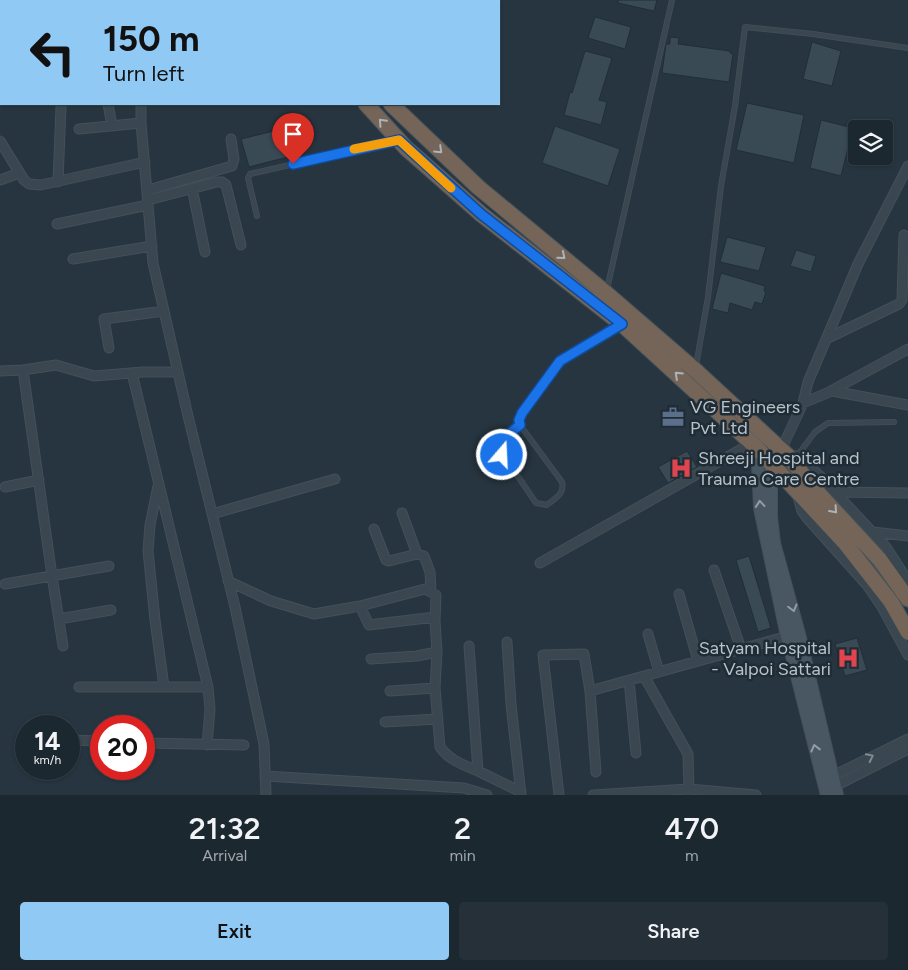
<!DOCTYPE html>
<html lang="en">
<head>
<meta charset="utf-8">
<style>
  body { margin:0; font-family:Figtree,sans-serif; background:#253038; color:#f1f3f6; height:100vh; display:flex; flex-direction:column; font-size:19px; white-space:nowrap }
  * { box-sizing:border-box; margin:0 }
  p { font-size:16px; color:#a0a6ab }
  .icon { flex:none; width:28px; height:28px; fill:none; stroke:currentColor; stroke-width:2; stroke-linecap:round; stroke-linejoin:round }
  .map { position:relative; height:795px; overflow:hidden }
  .panel { display:flex; flex-direction:column; background:#1c2830; flex:1 }
  .panel>* { flex:none }
  .banner { position:absolute; left:0px; top:0px; width:500px; height:105px; box-shadow:0 1px 4px #0004,0 0 0 1px #3a444c; background:#91c9f5; color:#111; overflow:hidden }
  .tools { position:absolute; left:848px; top:120px; display:grid; gap:10px }
  .tools a { display:grid; place-items:center; width:45px; height:45px; border-radius:5px; background:#1c2830; box-shadow:0 1px 4px #0004,0 0 0 1px #3a444c; font-size:25px }
  .speed { position:absolute; left:15px; top:715px; display:flex; gap:10px; font-size:25px; font-weight:700; text-align:center }
  .speed>* { display:grid; place-content:center; width:65px; height:65px; border-radius:50%; background:#1c2830; box-shadow:0 1px 4px #0004,0 0 0 1px #3a444c; line-height:1 }
  .speed small { font-size:12px; font-weight:400 }
  .speed .limit { border:8px solid #d22; background:#fff; color:#111 }
  .pin { position:absolute; display:grid; place-items:center; width:42px; height:42px; color:#fff; margin:-51px -21px; border-radius:50% 50% 50% 0; rotate:-45deg; box-shadow:0 0 5px #0007 }
  .pin .icon { rotate:45deg }
  .me { position:absolute; width:55px; margin:-28px; rotate:19deg; stroke-linejoin:round; filter:drop-shadow(0 0 4px #0008) }
  .turn { display:flex; align-items:center; gap:18px; height:105px; padding:0 20px; font-size:22px }
  .turn .icon { width:65px; height:65px; stroke-width:2.5 }
  .turn b { display:block; font-size:35px; line-height:42px }
  .eta { display:flex; justify-content:space-evenly; align-items:center; height:85px; text-align:center }
  .eta b { font-size:30px; font-weight:600; line-height:35px }
  .cta { display:flex; gap:10px; margin-top:auto; padding:10px 20px }
  .cta a { flex:1; height:58px; border-radius:5px; background:#91c9f5; color:#111; font-size:20px; font-weight:600; line-height:58px; text-align:center }
  .cta a+a { background:#253038; color:#f1f3f6 }
  .map>svg:first-child { display:block }
  .building { fill:#394a55; stroke:#212e37 }
  .lines { fill:none; stroke-linecap:round; stroke-linejoin:round }
  .lane-casing { stroke:#445059; stroke-width:6 }
  .street-casing { stroke:#445059; stroke-width:11 }
  .secondary-casing { stroke:#445059; stroke-width:14 }
  .highway-casing { stroke:#45525a; stroke-width:17 }
  .lane { stroke:#3a4750; stroke-width:4.5 }
  .street { stroke:#3a4750; stroke-width:9 }
  .secondary { stroke:#495762; stroke-width:12 }
  .highway { stroke:#756558; stroke-width:15 }
  .oneway { stroke:#adb4b9 }
  .oneway2 { stroke:#909da6 }
  .oneway3 { stroke:#7f8b93 }
  .route-casing { stroke:#114b97; stroke-width:12 }
  .route { stroke:#1a73e8; stroke-width:9 }
  .slow { stroke:#f59e0b; stroke-width:9 }
  .labels { text-anchor:middle; dominant-baseline:central; stroke-width:5; stroke-linejoin:round; paint-order:stroke }
  .poi-label { font-size:18px; fill:#b7c2ca; stroke:#1f2c35; text-anchor:start }
</style>
</head>
<body>
<div class="map">
<svg width="908" height="795" viewBox="0 0 908 795">
  <rect width="100%" height="100%" fill="#263540"/>
  <path class="building" d="M618,0H657L654,11L618,3Z
    M595,17L631,27L625,49L588,38Z
    M670,37L679,38L678,44L730,51V53L733,54L729,82L662,73L666,44H670Z
    M812,42L841,51L832,86L803,79Z
    M585,51L612,58L599,100L607,102L601,125L564,115L570,92L572,93Z
    M747,103L804,115L794,163L736,150Z
    M821,120L853,128L841,176L810,168Z
    M555,126L620,149L608,186L542,163Z
    M286,128L292,156L249,167L241,139Z
    M727,237L766,247L759,271L720,262Z
    M796,250L816,256L811,272L790,266Z
    M721,273L765,286L764,291L766,292L762,304L755,302L752,310L730,303L728,313L712,309Z
    M687,451L697,467L668,483L658,467Z
    M749,556L771,628L758,632L736,560Z
    M857,638L867,670L845,676L835,644Z"/>
  <g class="lines">
    <g class="lane-casing">
      <path id="lane" d="M257,216L248,178L250,174L394,141
        M607,289L672,0
        M696,366L708,297L721,186L735,106L745,27L813,34L908,48
        M520,425L504,438L500,450L536,503L547,505C555,498 565,494 562,482L520,425L519,420L522,413L560,361L618,326
        M797,456L815,432L828,423L894,422"/>
    </g>
    <g class="street-casing">
      <path id="street" d="M9,0V1
        M50,0L51,1
        M75,0V1
        M125,0V1
        M0,14L1,13
        M108,104L112,126
        M141,104V123L153,263L188,416L235,607L264,744L266,795
        M79,129L141,123
        M0,141L24,180L29,184L41,185L145,162
        M0,180L19,173
        M58,182L61,107
        M192,188L205,252
        M148,190L232,166L234,159L231,139
        M148,200L217,182H222L226,185L241,245
        M57,224L148,205
        M73,259L152,246
        M826,339L899,304L902,300L904,235
        M109,348L104,319L164,311
        M0,371L23,370
        M132,373L208,687L210,709L207,745
        M829,392L908,349
        M803,403L832,391L908,405
        M781,450L803,403L808,382L858,264L908,166
        M787,455L797,456L820,476L886,547L908,581
        M158,486L150,525L148,551L155,620L164,687
        M5,487L39,480
        M835,492L908,493
        M798,497L802,511L807,518L867,585L882,607L908,655
        M402,513L417,554
        M212,514L335,479
        M374,529L386,560L389,561L417,554L424,556L430,572L431,591
        M873,532L908,536
        M540,563L752,443
        M714,570L741,649
        M228,581L271,601L314,614L360,606L425,589L436,595L435,621L437,652L435,688L440,747C450,761 464,765 478,771
        M5,584L109,566
        M679,594L698,661
        M360,606L369,625L435,617
        M59,619L111,610
        M648,634L659,672
        M507,642L511,704L521,795
        M63,646L52,576L23,370L56,365L94,376L143,372H178
        M469,646L478,771L521,792
        M371,659L417,656L437,652
        M644,676L688,754L689,789
        M629,680L636,753
        M79,687H208
        M390,691L435,688
        M590,691L596,772
        M385,722L438,719
        M69,740L101,741
        M144,743L244,745
        M265,776L464,788L487,795
        M833,776L908,739
        M835,786L908,749
        M559,795L543,655L584,654L590,691L792,635
        M593,795L689,789L756,795"/>
    </g>
    <g class="secondary-casing">
      <path id="secondary" d="M757,443L760,508L787,636L827,795
        M771,457V517L774,543L799,634L837,795"/>
    </g>
    <g class="highway-casing">
      <path id="highway" d="M296,0V1
        M319,0L320,1
        M366,104L406,148L481,214L624,326L757,448L845,543L891,602L908,632
        M391,104L478,187L606,293L695,370L787,455L820,495L880,560L908,599"/>
    </g>
    <use href="#lane" class="lane"/>
    <use href="#street" class="street"/>
    <use href="#secondary" class="secondary"/>
    <use href="#highway" class="highway"/>
  </g>
  <defs><path id="oneway-chevron" d="M-2-3.5L2.5 0L-2 3.5" fill="none" stroke-width="1.6" stroke-linecap="round" stroke-linejoin="round" transform="scale(1.25)"/></defs>
  <g class="oneway">
    <use href="#oneway-chevron" transform="translate(382 122) rotate(-133)"/>
    <use href="#oneway-chevron" transform="translate(439 150) rotate(44)"/>
    <use href="#oneway-chevron" transform="translate(562 256) rotate(40)"/>
    <use href="#oneway-chevron" transform="translate(678 375) rotate(-137)"/>
    <use href="#oneway-chevron" transform="translate(834 510) rotate(48)"/>
  </g>
  <g class="oneway2">
    <use href="#oneway-chevron" transform="translate(760 504) rotate(-95)"/>
    <use href="#oneway-chevron" transform="translate(793 608) rotate(75)"/>
    <use href="#oneway-chevron" transform="translate(815 748) rotate(-104)"/>
  </g>
  <use class="oneway3" href="#oneway-chevron" transform="translate(870 757) rotate(-26)"/>
  <g class="lines">
    <g class="route-casing">
      <path id="route" d="M293,164L399,140L481,214L622,324L560,361L522,413L519,420L520,425L504,438L500,450L502,455"/>
    </g>
    <use href="#route" class="route"/>
    <path class="slow" d="M354,149L399,140L451,188"/>
  </g>
  <defs>
    <g id="office-bare" transform="scale(1.725)"><path d="M-6-3h4V-5.5h4V-3h4V5H-6ZM-1-4.5V-3h2v-1.5ZM-6 0V1H6V0Z" fill="#5c6f8a" stroke="#1f2c35" stroke-width="2.5" paint-order="stroke"/></g>
    <g id="hospital-bare" transform="scale(1.725)"><path d="M-5-5h3v3.5h4V-5h3V5h-3V1.5h-4V5h-3Z" fill="#e0444e" stroke="#1f2c35" stroke-width="2.5" paint-order="stroke"/></g>
  </defs>
  <g fill-rule="evenodd">
    <use href="#office-bare" x="673" y="417"/>
    <use href="#hospital-bare" x="681" y="468"/>
    <use href="#hospital-bare" x="848" y="658"/>
  </g>
  <g class="labels">
    <g class="poi-label">
      <text x="690" y="407">VG Engineers<tspan x="690" dy="21">Pvt Ltd</tspan></text>
      <text x="698" y="458">Shreeji Hospital and<tspan x="698" dy="21">Trauma Care Centre</tspan></text>
      <text x="831" y="648" text-anchor="end">Satyam Hospital<tspan x="831" dy="21">- Valpoi Sattari</tspan></text>
    </g>
  </g>
</svg>
<div class="tools">
<a><svg class="icon" aria-label="layers" viewBox="0 0 24 24"><path d="M12 4l9 5-9 5-9-5zM3 14l9 5 9-5"/></svg></a>
</div>
<div class="speed"><div>14<small>km/h</small></div><div class="limit">20</div></div>
<div class="pin" style="left:293px;top:164px;background:#d93025"><svg class="icon" aria-label="arrive" viewBox="0 0 24 24"><path d="M6 21V4h12l-3 4 3 4H6"/></svg></div>
<svg class="me" style="left:502px;top:455px" viewBox="-20 -20 40 40"><circle r="17" fill="#1a73e8" stroke="#fff" stroke-width="3"/><path d="M0-11L8 9 0 5-8 9z" fill="#fff"/></svg>
<div class="banner">
<div class="turn"><svg class="icon" aria-label="left" viewBox="0 0 24 24"><path d="M17 20v-9H6M10 6l-5 5 5 5"/></svg><div><b>150 m</b>Turn left</div></div>
</div>
</div>
<section class="panel">
<div class="eta">
<div><b>21:32</b><p>Arrival</p></div>
<div><b>2</b><p>min</p></div>
<div><b>470</b><p>m</p></div>
</div>
<div class="cta"><a>Exit</a><a>Share</a></div>
</section>
</body>
</html>
